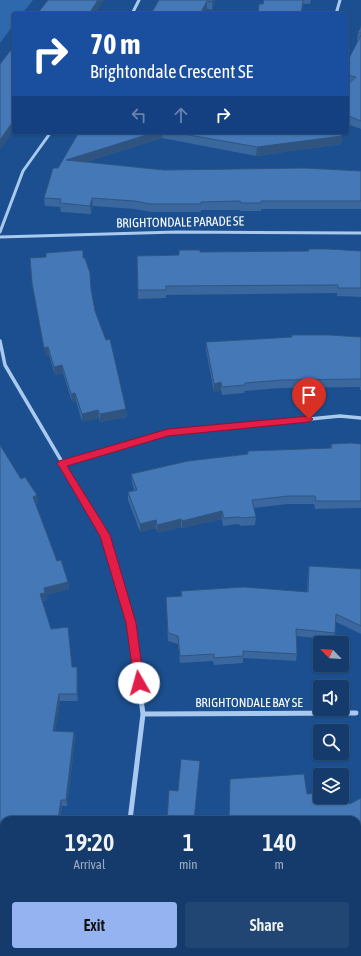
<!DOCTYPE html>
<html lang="en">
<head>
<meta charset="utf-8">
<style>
  body { margin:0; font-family:"Asap Condensed",sans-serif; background:#214673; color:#f1f3f6; height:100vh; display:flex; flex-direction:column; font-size:15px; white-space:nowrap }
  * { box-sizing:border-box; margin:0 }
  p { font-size:13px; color:#9dadc1 }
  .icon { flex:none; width:22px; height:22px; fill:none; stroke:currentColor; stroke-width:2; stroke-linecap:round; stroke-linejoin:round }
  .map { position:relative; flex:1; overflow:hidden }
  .panel { position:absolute; left:0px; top:816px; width:361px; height:140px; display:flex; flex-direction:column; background:#143b6b; border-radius:12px 12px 0 0; box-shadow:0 1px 3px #0004,0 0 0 1px #33557e }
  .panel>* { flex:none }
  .top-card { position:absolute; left:12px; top:12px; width:337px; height:122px; border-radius:4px; box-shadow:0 1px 3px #0004,0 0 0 1px #33557e; background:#1a4fa0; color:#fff; overflow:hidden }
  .needle { width:26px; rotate:295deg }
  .buttons { position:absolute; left:313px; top:636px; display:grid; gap:8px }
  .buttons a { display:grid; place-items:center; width:36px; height:36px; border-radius:4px; background:#143b6b; box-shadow:0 1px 3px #0004,0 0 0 1px #33557e; font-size:20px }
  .pin { position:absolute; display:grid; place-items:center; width:34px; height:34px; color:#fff; margin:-41px -17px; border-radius:50% 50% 50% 0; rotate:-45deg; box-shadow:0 0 4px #0007 }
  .pin .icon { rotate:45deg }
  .me { position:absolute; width:44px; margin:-22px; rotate:353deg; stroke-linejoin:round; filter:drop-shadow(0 0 3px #0008) }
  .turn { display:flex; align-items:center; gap:14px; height:84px; padding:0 12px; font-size:18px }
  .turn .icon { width:52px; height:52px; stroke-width:2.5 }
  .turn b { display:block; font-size:28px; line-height:34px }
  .lanes { display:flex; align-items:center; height:38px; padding:0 12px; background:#0003; justify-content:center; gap:20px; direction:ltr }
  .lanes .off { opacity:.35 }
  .eta { display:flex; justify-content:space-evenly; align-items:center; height:68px; text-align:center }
  .eta b { font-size:24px; font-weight:600; line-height:28px }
  .button { display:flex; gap:8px; margin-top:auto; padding:8px 12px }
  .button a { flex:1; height:46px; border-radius:4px; background:#95b2f1; color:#111; font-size:16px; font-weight:600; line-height:46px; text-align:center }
  .button a+a { background:#214673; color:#f1f3f6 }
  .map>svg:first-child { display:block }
  .green { fill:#2e69ad }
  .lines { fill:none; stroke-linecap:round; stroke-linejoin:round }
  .street-far2 { stroke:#a9c9ee; stroke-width:3 }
  .street-far1 { stroke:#a9c9ee; stroke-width:3.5 }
  .street { stroke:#a9c9ee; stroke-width:5 }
  .wall { fill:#3a679d }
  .shaded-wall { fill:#305480 }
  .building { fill:#4478b7; stroke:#305480 }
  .route { fill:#e11d48; stroke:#92132f }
  .labels { text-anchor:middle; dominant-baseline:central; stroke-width:3.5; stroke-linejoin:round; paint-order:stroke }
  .street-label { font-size:13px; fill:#fff; stroke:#1b4f8f }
</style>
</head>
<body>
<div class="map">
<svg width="361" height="956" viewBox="0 0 361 956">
  <rect width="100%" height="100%" fill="#1b4f8f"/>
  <path class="green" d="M0,0H33L22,14H14V24L0,43Z"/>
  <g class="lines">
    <path class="street-far2" d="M132,14L139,0
      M336,14L340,0
      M0,232L23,171L51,132
      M0,237L177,232L361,233"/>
    <path class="street-far1" d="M0,341L5,365L105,535L112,557
      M62,464L168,433L340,416L361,418"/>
    <path class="street" d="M111,556L131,623L143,714L130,820
      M143,714L356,713
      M113,956L114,952"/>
  </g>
  <path class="wall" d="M159,0H215L212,10L207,9L204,14H151Z
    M264,0H311L310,4H303L302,14H258L263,4Z
    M361,26V129L347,124V85L349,84L347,83V62L358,41H357L358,33Z
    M79,132H340L342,136L341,144L256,156L162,138L86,162L164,170L361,171V209H261V211H240V210H201V212H151L135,209L93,206L91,214L61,212L60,207L45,206L44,198L58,168Z
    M361,251V297L337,296V293L166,295V298L138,299L137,256L179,255L200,252Z
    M83,258L91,281V292L95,311L126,409L127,417L100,422L99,418L82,422L76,401L72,402L63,373L55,375L49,355L46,356L32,283Z
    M361,337V390H360V387L281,388L245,391L244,393L222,395L221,390L214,392L206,350V342Z
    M0,444V446L21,479L25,477L37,495L38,503L36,504L57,561L61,560L68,582L69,589L46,595L47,600L42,601L51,629L68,627L72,667H77L78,674V701H60L55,731L74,732L75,739L67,806H62L60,820H4V952H44L43,956H0Z
    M331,444H361V508L315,509L314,504H288L253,508L256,517L255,525L241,526L238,524L223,526L222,519L182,528L181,527L157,533L156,528L140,532L128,500V492L134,490L132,482L131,474L247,454L248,451L330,448Z
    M309,566L361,569V634L336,622L335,633L334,640L297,636V654L296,661L243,658V663L214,665L213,661L180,663L178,644L168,641L166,604L307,592L308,573Z
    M307,794L350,804L361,798V878L357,879V820Z"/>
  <path class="shaded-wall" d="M98,0H104L95,14H89Z
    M213,0H215L212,10V2Z
    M207,1V9L204,14H200Z
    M14,120V130L0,150V140Z
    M156,132H162V138L67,168L66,160Z
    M342,136L341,144L256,156L257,147Z
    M92,198L93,206L91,214L90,206Z
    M48,347L49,355L46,356L44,348Z
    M62,365L63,373L55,375L54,367Z
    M221,382V390L214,392V384Z
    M75,393L76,401L72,402L71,394Z
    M126,409L127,417L100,422V414Z
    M98,410L99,418L82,422V414Z
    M37,495L38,503L35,504L33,497Z
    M222,511V519L182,528V521Z
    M181,519V527L157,533V525Z
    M156,520V528L140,532V524Z
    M68,582L69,589L46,595L47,600L41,601L40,594L44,588Z
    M68,627L69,634L73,674L72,667Z
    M77,667L78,674V701L77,694Z
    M59,694L60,701L54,738L53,731Z
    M74,732L75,739L67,806L66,800Z
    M61,800L62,806L60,820H58Z
    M41,952H44L43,956H41Z"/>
  <path class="building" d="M48,0H98L89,14H37Z
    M159,0H213L212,2L207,1L200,14H151Z
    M264,0H303L301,14H258L259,4H263Z
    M361,26V33H358Z
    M361,35V121L347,115V85L356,77L347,75V69L350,63L347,62Z
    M14,46V120L0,140V64Z
    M79,132H156L66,160L164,170L305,168L361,171V201H261V203H241L240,201L201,202V204H151L134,201L92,198L90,206L60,203L61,199L44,198L53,168H58Z
    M172,132H340L342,136L257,147Z
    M308,249H328L361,251V288H338V285L166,286V290H138L137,256L179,255V250H200V252L309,251Z
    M83,250V258H85L90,273L91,289L95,311L106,340L110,339L126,409L100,414L98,410L82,414L75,393L71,394L62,365L54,367L48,347L44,348L32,283L30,258L46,257V253Z
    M292,335H330L361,337V379L282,380L245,383V385L222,387L221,382L214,384L206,342L292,337Z
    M351,443L361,444V501H316L315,496H289L252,500L256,517L242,518L239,517L224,518L222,511L182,521L181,519L157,525L156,520L140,524L128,492L137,490L131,474L188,461L248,454V451L332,448L331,444Z
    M0,445L21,479L25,477L37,495L33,497L57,561L61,560L68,582L44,588L45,593L40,594L51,629L68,627L72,667H77V694H59L53,731L74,732L66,800H61L58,820H4V952H41V956H0Z
    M309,566L361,569V626L336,614L335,633L296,629L297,654L243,651V656L214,658V654L180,656L178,636L168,633L166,597L182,596L181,591L244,587L308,592Z
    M181,759L200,761L194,820H167L169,790L178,791Z
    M304,774L307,794L320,793V797H342V789H346L350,804L361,798V873L357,874V820H229L230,779Z"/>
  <path class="route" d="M309,416L313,419L309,422L168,436L67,466L110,535L136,623L144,683L143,687L139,688L135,687L126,623L100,536L59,466L57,464L59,461L168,429Z"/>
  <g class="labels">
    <g class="street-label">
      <text transform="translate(180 222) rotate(-1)">BRIGHTONDALE PARADE SE</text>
      <text x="249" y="702">BRIGHTONDALE BAY SE</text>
    </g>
  </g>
</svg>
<div class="buttons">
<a><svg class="needle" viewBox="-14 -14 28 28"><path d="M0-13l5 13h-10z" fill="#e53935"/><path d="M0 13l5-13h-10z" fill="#9dadc1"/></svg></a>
<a><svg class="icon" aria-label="sound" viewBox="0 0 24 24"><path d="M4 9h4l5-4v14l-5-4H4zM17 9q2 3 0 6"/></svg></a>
<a><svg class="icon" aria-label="search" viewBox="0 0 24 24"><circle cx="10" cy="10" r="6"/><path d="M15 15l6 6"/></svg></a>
<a><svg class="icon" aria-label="layers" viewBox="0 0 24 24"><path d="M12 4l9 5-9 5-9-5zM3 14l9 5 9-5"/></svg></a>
</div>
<div class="pin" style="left:309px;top:419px;background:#d93025"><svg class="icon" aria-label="arrive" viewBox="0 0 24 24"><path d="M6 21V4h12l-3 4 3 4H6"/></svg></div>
<svg class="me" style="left:139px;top:683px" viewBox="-20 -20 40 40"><circle r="19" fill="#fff"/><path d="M0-13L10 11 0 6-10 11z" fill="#e11d48"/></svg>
<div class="top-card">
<div class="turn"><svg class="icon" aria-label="right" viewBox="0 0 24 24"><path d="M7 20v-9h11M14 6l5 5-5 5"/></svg><div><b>70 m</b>Brightondale Crescent SE</div></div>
<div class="lanes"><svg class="icon off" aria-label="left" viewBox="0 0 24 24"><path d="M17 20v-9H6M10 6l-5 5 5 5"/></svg><svg class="icon off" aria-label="ahead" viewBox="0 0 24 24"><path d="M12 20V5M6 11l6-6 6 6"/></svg><svg class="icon" aria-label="right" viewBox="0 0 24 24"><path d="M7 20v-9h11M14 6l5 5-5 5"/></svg></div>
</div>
<section class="panel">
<div class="eta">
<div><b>19:20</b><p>Arrival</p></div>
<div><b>1</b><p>min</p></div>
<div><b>140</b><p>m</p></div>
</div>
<div class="button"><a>Exit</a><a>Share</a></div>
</section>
</div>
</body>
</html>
